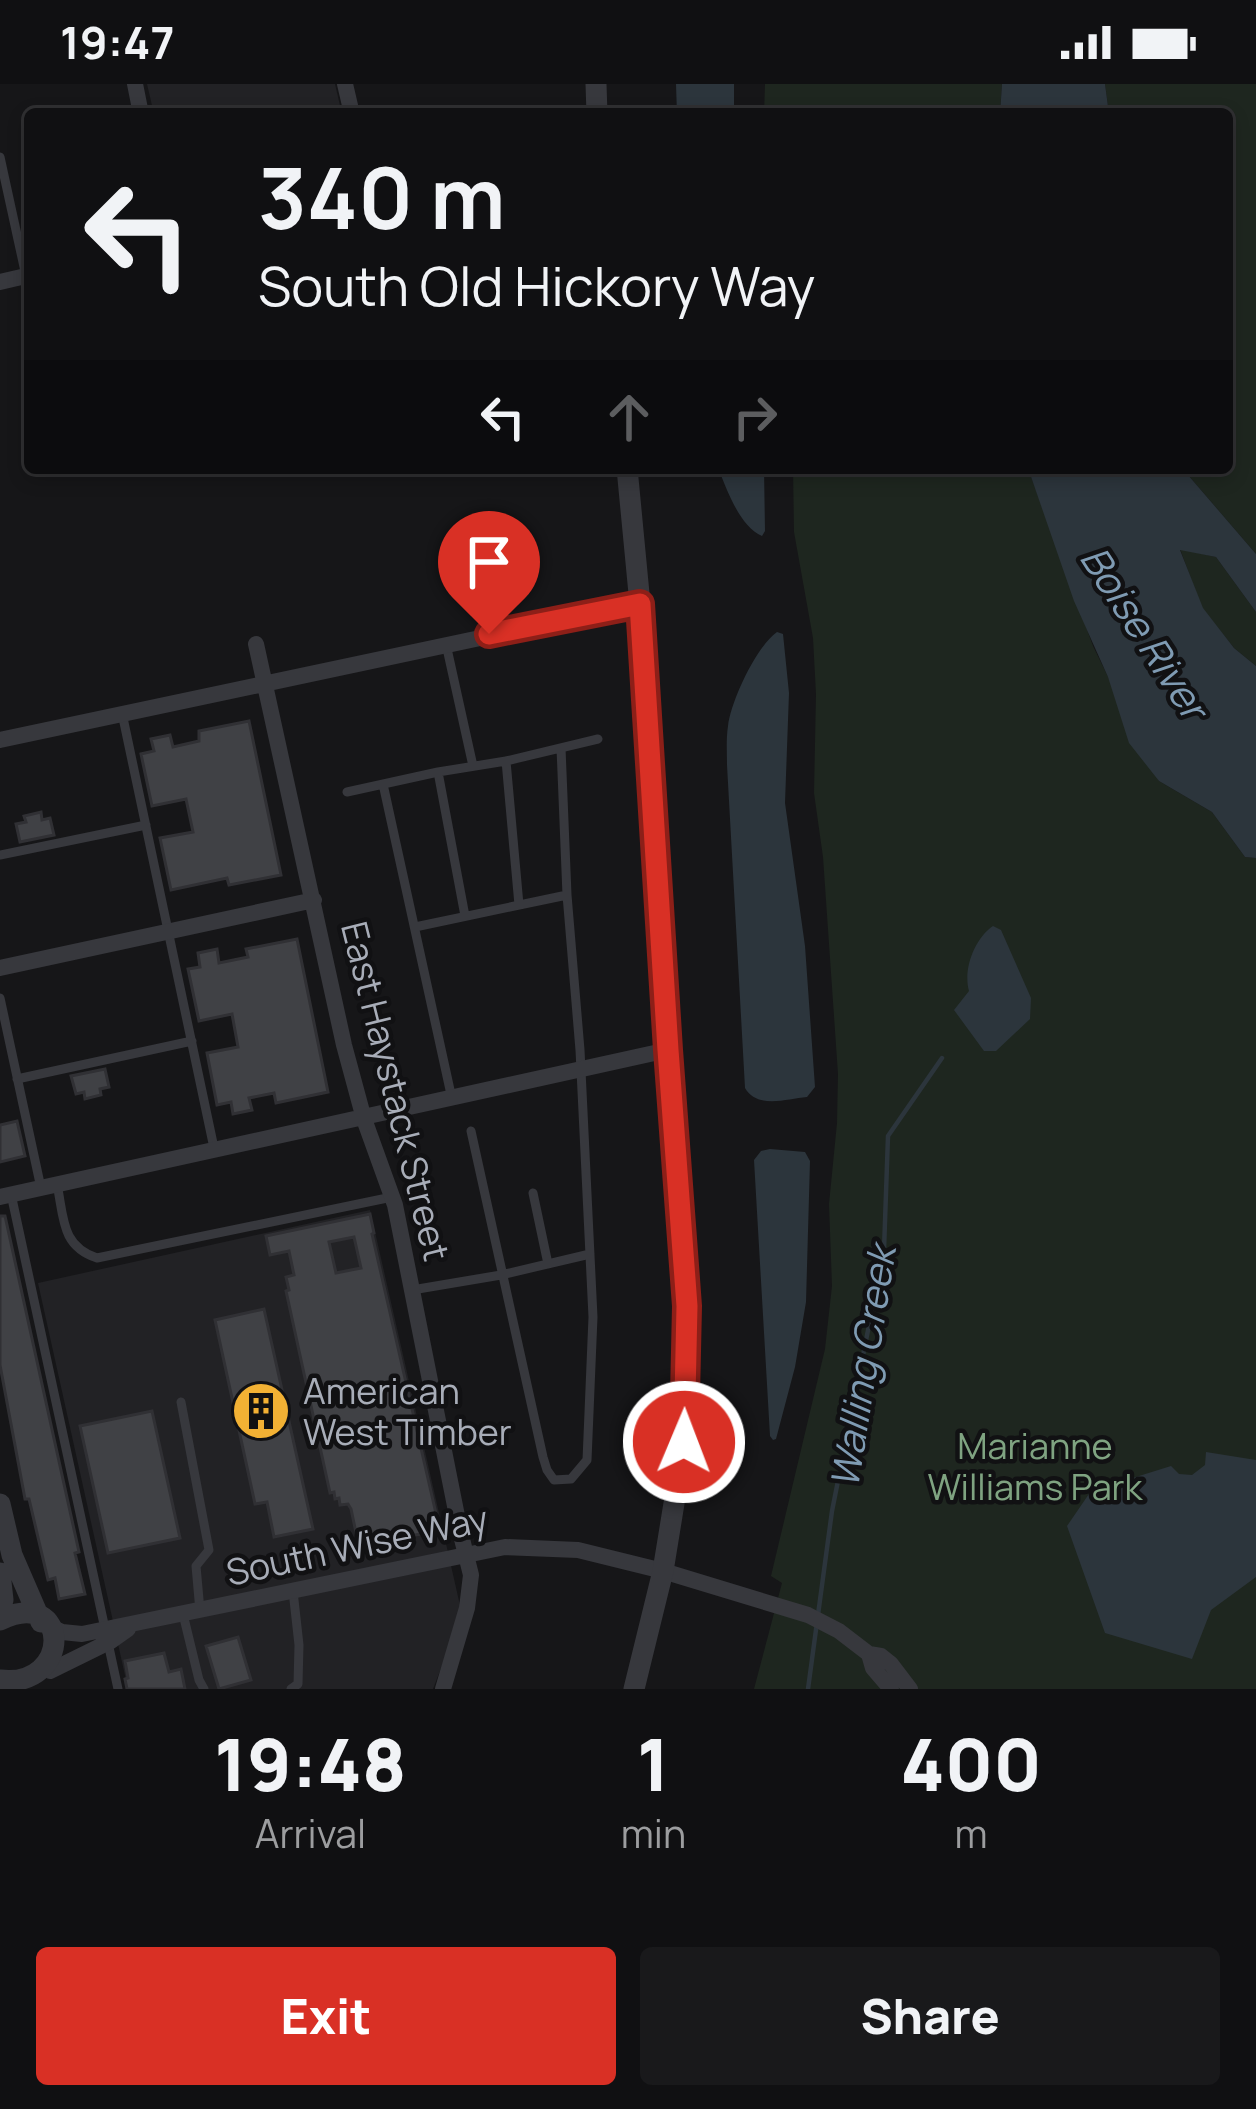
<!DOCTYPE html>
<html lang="en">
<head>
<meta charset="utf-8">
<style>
  body { margin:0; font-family:Manrope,sans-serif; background:#19191b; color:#f1f3f6; height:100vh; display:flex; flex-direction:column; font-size:45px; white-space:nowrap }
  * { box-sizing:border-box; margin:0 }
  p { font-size:39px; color:#9c9d9f }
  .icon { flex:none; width:66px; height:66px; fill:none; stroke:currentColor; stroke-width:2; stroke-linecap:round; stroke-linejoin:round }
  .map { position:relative; height:1605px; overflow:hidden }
  .drawer { display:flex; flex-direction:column; background:#101012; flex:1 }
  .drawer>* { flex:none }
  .banner { position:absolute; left:24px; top:24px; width:1209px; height:366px; border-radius:12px; box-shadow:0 6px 18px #0003,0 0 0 3px #303032; background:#101012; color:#f1f3f6; overflow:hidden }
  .pin { position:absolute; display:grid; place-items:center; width:102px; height:102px; color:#fff; margin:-123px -51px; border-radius:50% 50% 50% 0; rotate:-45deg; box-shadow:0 0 12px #0007 }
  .pin .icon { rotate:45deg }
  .me { position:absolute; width:132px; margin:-66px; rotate:1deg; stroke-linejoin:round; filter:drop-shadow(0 0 9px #0008) }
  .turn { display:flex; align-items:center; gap:42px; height:252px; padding:0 36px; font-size:54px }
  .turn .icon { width:156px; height:156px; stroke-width:2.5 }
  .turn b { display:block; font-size:84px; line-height:102px }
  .lanes { display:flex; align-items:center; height:114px; padding:0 36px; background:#0003; justify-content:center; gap:60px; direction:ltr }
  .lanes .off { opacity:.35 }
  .eta { display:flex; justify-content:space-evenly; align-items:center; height:204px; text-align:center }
  .eta b { font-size:72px; font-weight:800; line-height:84px }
  .primary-button { display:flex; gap:24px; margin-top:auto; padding:24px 36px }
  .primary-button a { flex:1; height:138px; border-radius:12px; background:#d93025; color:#fff; font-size:48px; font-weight:800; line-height:138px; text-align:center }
  .primary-button a+a { background:#19191b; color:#f1f3f6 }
  .status { display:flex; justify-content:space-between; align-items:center; height:84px; padding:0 60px; background:#101012; direction:ltr }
  .status svg { height:33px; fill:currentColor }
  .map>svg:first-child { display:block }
  .built { fill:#222225 }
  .green { fill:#1e261f }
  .water { fill:#2c353c }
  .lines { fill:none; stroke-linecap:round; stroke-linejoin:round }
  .stream { stroke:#2c353c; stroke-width:4.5 }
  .building { fill:#404145; stroke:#303034; stroke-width:3; fill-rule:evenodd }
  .service { stroke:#37383d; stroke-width:9 }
  .minor { stroke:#37383d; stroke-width:16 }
  .tertiary { stroke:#37383d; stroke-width:21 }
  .route-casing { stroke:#8d1f18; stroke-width:30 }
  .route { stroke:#d93025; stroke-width:21 }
  .labels { text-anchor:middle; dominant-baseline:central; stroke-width:9; stroke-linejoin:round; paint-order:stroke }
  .street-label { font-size:36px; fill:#a8adb8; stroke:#111113 }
  .poi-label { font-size:36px; fill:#a8adb8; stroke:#111113; text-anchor:start }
  .park-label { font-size:36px; fill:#7fa381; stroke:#111113 }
  .water-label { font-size:39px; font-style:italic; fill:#7f9bb3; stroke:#111113 }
</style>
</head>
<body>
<div class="status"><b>19:47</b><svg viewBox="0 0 49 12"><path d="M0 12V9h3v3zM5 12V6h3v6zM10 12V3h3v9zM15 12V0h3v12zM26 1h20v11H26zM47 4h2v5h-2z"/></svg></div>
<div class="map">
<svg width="1256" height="1605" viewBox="0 0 1256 1605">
  <rect width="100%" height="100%" fill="#161618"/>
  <path class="built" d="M147,0H335L342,30H154Z
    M370,1126L462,1530L433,1605H128L38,1199Z"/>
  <path class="green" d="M765,0H1002L1000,30H764Z
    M1105,0H1256V470L1182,384H1227V30H1109Z
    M793,384H1028L1093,562L1159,697L1212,728L1245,773L1256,774V1605H754L782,1499L771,1492L825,1265L832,1202L829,1120L837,1039L838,990L823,773L814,709L816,610L813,554L794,448Z
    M1180,465L1216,473L1256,528V582L1234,564L1202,524Z"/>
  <path class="water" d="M676,0H734V30H677Z
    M1002,0H1105L1109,30H1000Z
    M718,384H764L765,447L762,452C740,443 727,406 718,384Z
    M1028,384H1182L1256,470V528L1216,473L1180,466L1203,524L1234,564L1256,582V774L1245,773L1212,728L1159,697L1129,659L1108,593L1074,517Z
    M777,548L783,550L789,609L785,719L805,862L815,1003L807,1013C786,1015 757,1025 745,1004L727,681C727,669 726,655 728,642C731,617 756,563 777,548Z
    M993,842L1001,846L1031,914L1030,935L996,967H984L954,926L969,907C963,886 974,855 993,842Z
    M770,1065L805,1068L810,1077L806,1218L795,1283L776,1355L773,1356L770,1352L754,1076L761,1067Z
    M1206,1368L1256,1376V1493L1211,1526L1192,1575L1105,1549L1067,1442L1091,1407L1171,1382L1179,1390L1192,1391L1205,1381Z"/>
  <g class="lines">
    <path class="stream" d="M808,1605L832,1427L884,1166L888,1052L942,974"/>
  </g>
  <path class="building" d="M249,637L281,791L229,801L227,794L171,806L160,754L193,748L186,715L152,722L141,670L154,667L151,655L170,651L173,663L199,657V647Z
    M41,728L42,736L50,734L54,751L20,758L16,740L26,738L24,732Z
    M297,855L328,1008L276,1019L274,1009L249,1014L252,1026L233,1030L231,1018L217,1021L207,969L238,963L232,930L199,937L188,885L200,883L198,869L217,865L219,879L248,873L246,865Z
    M105,985L109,1003L100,1005L101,1011L85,1015L84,1008L76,1010L71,992Z
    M17,1037L25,1072L0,1078V1041Z
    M370,1130L374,1149L372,1150L440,1447L390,1455V1459L372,1463L371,1460L359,1463L351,1425L348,1420L340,1421L339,1414L335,1415L334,1408L330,1409L286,1207L289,1206L286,1193L294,1191L289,1167L270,1171L266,1152ZM354,1153L361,1184L336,1189L329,1158Z
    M0,1132H5L79,1468L75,1469L85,1510L59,1515L55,1494L48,1496L29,1415H25L0,1281Z
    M264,1225L313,1445L274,1453L267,1418L255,1420L215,1236Z
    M152,1327L180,1454L108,1469L80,1342Z
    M238,1553L251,1596L219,1605L206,1562Z
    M164,1569L169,1588L181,1585L185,1605H127L125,1595L128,1594L125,1577Z"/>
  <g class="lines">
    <path class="service" d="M0,73L26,192
      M446,560L473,682
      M122,629L214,1064
      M438,688L506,677
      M383,700L452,1015
      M347,708L438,688L465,832
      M0,771L146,741
      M519,821L506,677L598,655
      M415,843L567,811L561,664
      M0,914L41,1104
      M17,995L192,957
      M471,1047L543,1373L547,1386L554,1396L571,1395L587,1376L593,1233L580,966L567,811
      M57,1100C64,1134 61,1162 97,1174L392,1113
      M533,1109L548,1180
      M11,1110L118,1605
      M412,1206L501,1191L590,1170
      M181,1318L209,1466L196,1482L200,1527
      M183,1530L199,1596L204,1605
      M291,1605L298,1600L299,1561L293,1507"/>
    <path class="minor" d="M135,0L141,30
      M345,0L352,30
      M0,198L30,191
      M256,560L344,961L364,1035L395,1121L460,1447L471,1491L467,1524L443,1605
      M0,656L640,520
      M0,884L314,816
      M0,1113L668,966
      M47,1541L62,1548L82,1550L505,1463L578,1466L663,1487L808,1531L839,1547L869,1570L881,1572L891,1580L910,1605
      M869,1570L873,1584L891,1605
      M50,1587L111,1557L128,1545"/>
    <path class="tertiary" d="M596,0L597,30
      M627,384L640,520L687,1222L684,1358L663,1487L634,1605
      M0,1420L12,1471L41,1538
      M0,1489L3,1516L0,1523
      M0,1536C72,1501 72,1605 0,1596"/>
  </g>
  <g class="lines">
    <g class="route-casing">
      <path id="route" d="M489,550L640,520L668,966L687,1222L684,1358"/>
    </g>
    <use href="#route" class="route"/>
  </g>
  <defs>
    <g id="building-disc" transform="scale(3)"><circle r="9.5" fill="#f2b134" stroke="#111113"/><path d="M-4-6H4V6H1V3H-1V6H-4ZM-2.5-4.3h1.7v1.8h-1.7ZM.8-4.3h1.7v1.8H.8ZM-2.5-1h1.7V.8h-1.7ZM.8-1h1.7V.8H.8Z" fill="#111"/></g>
  </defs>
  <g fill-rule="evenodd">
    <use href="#building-disc" x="261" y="1327"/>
  </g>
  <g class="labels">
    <g class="street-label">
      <text transform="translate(396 1007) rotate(76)">East Haystack Street</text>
      <text transform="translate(357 1461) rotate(-12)">South Wise Way</text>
    </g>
    <g class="poi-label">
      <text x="303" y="1306">American<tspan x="303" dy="41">West Timber</tspan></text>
    </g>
    <g class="park-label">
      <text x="1035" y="1361">Marianne<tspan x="1035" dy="41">Williams Park</tspan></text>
    </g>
    <g class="water-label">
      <text transform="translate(1145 548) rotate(57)">Boise River</text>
      <text transform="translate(862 1283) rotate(-81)">Walling Creek</text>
    </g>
  </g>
</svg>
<div class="pin" style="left:489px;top:550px;background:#d93025"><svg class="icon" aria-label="arrive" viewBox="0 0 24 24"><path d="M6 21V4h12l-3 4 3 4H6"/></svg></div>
<svg class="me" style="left:684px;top:1358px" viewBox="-20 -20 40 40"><circle r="17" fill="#d93025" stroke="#fff" stroke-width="3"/><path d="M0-11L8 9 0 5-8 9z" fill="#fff"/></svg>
<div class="banner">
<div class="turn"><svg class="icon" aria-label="left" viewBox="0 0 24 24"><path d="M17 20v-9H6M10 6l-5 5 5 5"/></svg><div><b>340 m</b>South Old Hickory Way</div></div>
<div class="lanes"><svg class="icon" aria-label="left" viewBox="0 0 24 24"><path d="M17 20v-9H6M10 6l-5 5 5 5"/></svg><svg class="icon off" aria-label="ahead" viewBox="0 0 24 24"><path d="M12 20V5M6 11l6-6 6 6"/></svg><svg class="icon off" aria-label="right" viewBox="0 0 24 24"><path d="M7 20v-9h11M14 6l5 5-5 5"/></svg></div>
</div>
</div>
<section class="drawer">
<div class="eta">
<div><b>19:48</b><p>Arrival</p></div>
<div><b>1</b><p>min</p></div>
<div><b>400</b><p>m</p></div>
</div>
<div class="primary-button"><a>Exit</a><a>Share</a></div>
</section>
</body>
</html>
